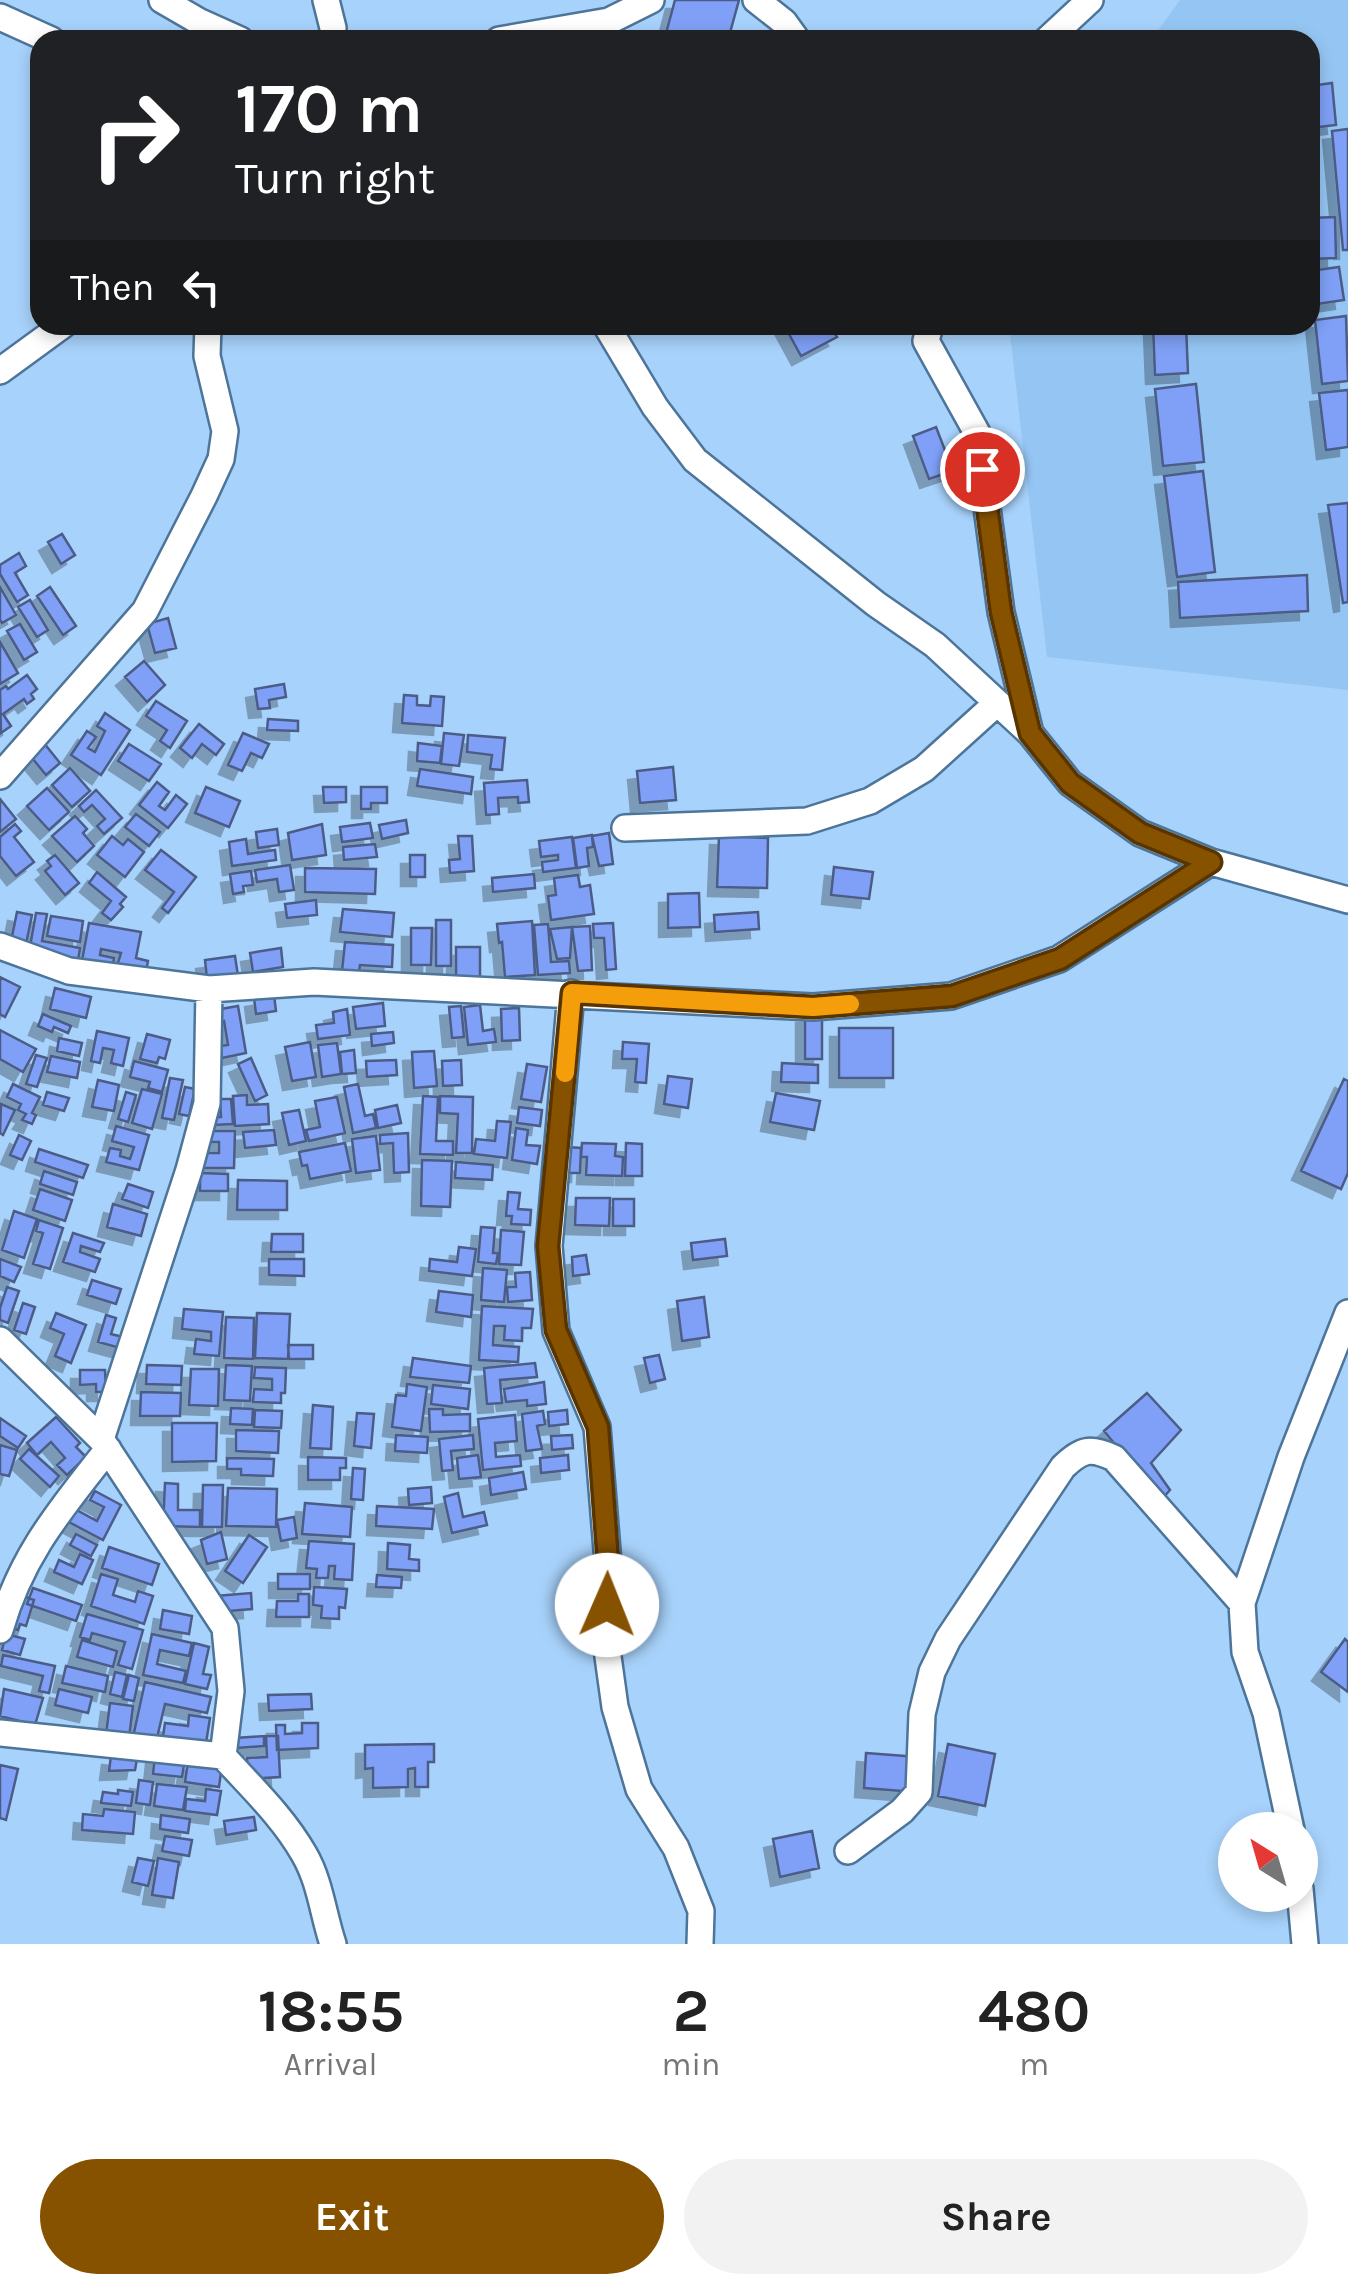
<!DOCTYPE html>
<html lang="en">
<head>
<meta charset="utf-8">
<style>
  body { margin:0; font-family:Karla,sans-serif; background:#f2f2f2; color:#222; height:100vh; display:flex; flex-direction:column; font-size:38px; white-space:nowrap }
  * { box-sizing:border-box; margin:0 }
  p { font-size:32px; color:#767676 }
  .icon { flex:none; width:55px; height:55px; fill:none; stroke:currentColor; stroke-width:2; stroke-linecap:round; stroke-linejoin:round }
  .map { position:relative; height:1944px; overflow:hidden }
  .panel { display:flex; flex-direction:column; background:#fff; flex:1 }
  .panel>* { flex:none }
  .top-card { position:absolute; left:30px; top:30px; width:1290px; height:305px; border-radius:30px; box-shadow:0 5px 15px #0003; background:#202124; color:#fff; overflow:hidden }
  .needle { width:65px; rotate:323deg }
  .tools { position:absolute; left:1218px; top:1812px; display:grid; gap:20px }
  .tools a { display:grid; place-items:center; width:100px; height:100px; border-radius:50%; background:#fff; box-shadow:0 5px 15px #0003; font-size:50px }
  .pin { position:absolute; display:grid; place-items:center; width:85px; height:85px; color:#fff; margin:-42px; border:5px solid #fff; border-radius:50%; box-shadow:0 2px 10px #0007 }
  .me { position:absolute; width:110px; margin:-55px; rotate:1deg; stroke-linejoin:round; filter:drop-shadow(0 0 8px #0008) }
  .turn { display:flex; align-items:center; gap:35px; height:210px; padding:0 40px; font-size:45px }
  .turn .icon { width:130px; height:130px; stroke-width:2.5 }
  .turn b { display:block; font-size:70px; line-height:85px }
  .then { display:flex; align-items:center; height:95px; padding:0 40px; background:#0003; gap:20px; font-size:38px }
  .eta { display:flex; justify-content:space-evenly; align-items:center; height:170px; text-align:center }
  .eta b { font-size:60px; font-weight:700; line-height:70px }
  .action { display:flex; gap:20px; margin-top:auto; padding:20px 40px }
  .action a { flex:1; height:115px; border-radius:60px; background:#875200; color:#fff; font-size:40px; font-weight:700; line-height:115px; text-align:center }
  .action a+a { background:#f2f2f2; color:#222 }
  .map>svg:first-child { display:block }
  .built { fill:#95c6f3 }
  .building { fill:#7fa0f6; stroke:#4c5c87; stroke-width:2.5; filter:url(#shadow) }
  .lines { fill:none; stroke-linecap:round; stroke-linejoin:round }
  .street-casing { stroke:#4d7499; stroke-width:30 }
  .street { stroke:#fff; stroke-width:25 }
  .route-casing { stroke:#583500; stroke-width:25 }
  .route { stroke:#875200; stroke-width:18 }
  .slow { stroke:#f59e0b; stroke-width:18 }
</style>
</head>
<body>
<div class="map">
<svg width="1348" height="1944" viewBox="0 0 1348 1944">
  <defs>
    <filter id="shadow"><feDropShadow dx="-9" dy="9" stdDeviation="0" flood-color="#0004"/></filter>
  </defs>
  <rect width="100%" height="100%" fill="#a7d2fb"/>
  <path class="built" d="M1180,0H1348V690L1047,657L1009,325H1310V40H1151Z"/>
  <path class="building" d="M675,0H739L728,40L665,37Z
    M1332,83L1336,125L1310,128V86Z
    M1348,129V250H1343L1332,131Z
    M1335,217L1336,258L1310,259V218Z
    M1339,267L1344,300L1310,305V271Z
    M1346,316L1348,381L1322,384L1315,320Z
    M784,325H830L837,337L801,356Z
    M1153,325H1186L1188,373L1155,375Z
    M1196,384L1204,462L1163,466L1155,389Z
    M1348,390V447L1326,450L1319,393Z
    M936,427L953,471L929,479L913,436Z
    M1203,471L1215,572L1177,577L1164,476Z
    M1348,503V602L1343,603L1328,505Z
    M62,534L75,555L61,564L48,542Z
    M19,553L26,566L15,573L28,595L17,602L0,574V565Z
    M1307,575L1308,611L1180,618L1178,582Z
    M0,587L16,615L2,623L0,620Z
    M50,587L76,626L63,635L37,596Z
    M30,600L48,630L37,637L18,607Z
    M168,618L176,648L155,653L147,624Z
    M20,624L37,652L24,660L7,631Z
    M0,642L18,673L0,684Z
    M144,661L165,685L147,702L125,677Z
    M27,675L37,689L31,694L34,699L27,704L24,699L3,714L11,726L1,733L0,690L6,686L8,689Z
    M284,684L286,697L269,700L270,708L258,709L255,689Z
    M404,695L417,696V705L430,706L431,696L444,697L442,726L402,723Z
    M156,701L187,721L170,748L160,741L167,730L146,716Z
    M105,713L130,730L101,775L71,755L87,731L96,737L88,748L95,752L105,731L97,726Z
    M268,719L298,721V731L267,730Z
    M199,724L224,744L216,755L202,744L192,758L180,748Z
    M243,733L269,744L262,758L251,753L242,771L228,765Z
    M444,733L464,735L459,766L441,764Z
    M468,735L505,738L502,770L490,769L492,755L467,752Z
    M39,737L60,763L46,775L32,758Z
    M418,743L442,746L440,763L417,761Z
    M129,744L161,764L149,781L118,761Z
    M673,767L676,800L640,803L637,771Z
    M70,768L90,791L72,807L52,785Z
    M420,769L473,777L471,794L417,786Z
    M527,780L529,802L518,803V797L498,798L499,814L486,815L484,783Z
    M157,782L169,792L159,806L165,810L176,795L187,804L168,828L139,805Z
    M206,787L240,801L229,827L195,813Z
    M323,787H346V802L324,803Z
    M361,787H387V803H371V809H361Z
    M47,788L69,812L49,830L27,806Z
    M96,790L122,818L104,834L97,826L105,819L92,805L84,812L79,806Z
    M0,799L16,819L0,832Z
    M136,814L160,832L149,846L125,827Z
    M75,816L87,829L83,833L94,846L77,862L52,836Z
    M406,820L408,833L382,839L379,825Z
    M370,823L373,838L342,842L340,827Z
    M15,824L21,831L14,837L34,862L16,876L0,856V837Z
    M322,824L326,855L292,860L288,833Z
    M277,829L279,845L258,848L256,832Z
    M609,833L613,864L599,866L592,836Z
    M592,835L593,847L587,848L589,866L577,868L573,838Z
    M112,836L123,845L128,839L144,852L125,877L97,855Z
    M458,836H472L474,871L450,873L449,860L460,859Z
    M719,836L768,838L767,888L717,887Z
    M572,837L576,868L543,872L542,862L558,860V855L541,857L539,841Z
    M246,839L248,854L275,850L276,860L232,866L229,842Z
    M375,844L377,857L344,860L343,847Z
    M161,850L196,877L168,913L162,908L174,892L145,870Z
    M55,855L79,883L65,895L45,871L51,866L47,861Z
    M410,855H425V877H410Z
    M290,865L294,890L279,892L277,879L257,882L255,870Z
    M834,867L873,872L869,899L831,895Z
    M305,868L376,869L375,894L305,892Z
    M251,871L253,885L243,886L244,892L233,894L230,874Z
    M97,872L126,897L120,904L123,907L111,920L102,913L111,901L89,883Z
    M534,874L535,888L493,892L492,878Z
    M578,875L580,887L590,885L594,914L551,920L548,896L556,895L554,878Z
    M699,893L700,927L668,928V894Z
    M316,900L317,915L287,918L285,904Z
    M343,909L394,913L392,937L340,932Z
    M17,912L32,915L25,949L10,946Z
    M758,912L759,929L715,932L714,915Z
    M36,913L47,914L42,941L80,948L78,961L29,952Z
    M51,916L83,921L80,942L47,936Z
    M436,920H451V966H436Z
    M532,921L535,975L505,977L502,942L499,943L497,924Z
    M89,923L141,932L136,958L148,961L145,977L115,972L121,953L101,949L100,955L114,958L112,971L81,966Z
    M613,923L616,969L606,970L604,938H594L593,924Z
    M548,924L551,962L569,961L570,973L538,975L534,925Z
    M590,926L592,970L578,971L572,927Z
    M572,927L570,958L557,959L550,929Z
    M411,928H432L431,965H411Z
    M345,942L393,945L392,967L360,965L359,972L342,971Z
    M456,947H480V978L456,977Z
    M281,948L283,967L253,972L250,953Z
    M235,956L238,976L207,979L205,960Z
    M0,977L20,987L5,1017L0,1014Z
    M55,988L91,997L86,1018L50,1009Z
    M274,995L276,1011L256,1014L254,998Z
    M383,1003L385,1026L356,1029L353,1007Z
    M480,1005L483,1031L494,1029L496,1042L468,1045L464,1007Z
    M238,1006L246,1053L222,1058L220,1046L228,1045L224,1021L217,1022L215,1010Z
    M461,1006L464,1037L452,1038L449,1007Z
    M519,1008L520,1040L502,1041L501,1009Z
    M347,1009L350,1035L318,1039L316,1025L334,1023L333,1012Z
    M822,1013V1059H805V1014Z
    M43,1014L71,1026L68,1033L54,1027L52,1032L38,1026Z
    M839,1028H893V1078H839Z
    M0,1030L36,1049L23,1072L0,1059Z
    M97,1031L129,1038L123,1066L111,1063L114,1050L103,1048L100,1063L91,1061Z
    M393,1032L394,1043L372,1046L371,1034Z
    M147,1034L170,1040L165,1059L159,1057L157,1063L140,1059Z
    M59,1038L82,1043L79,1056L57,1051Z
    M310,1042L316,1077L292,1081L285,1047Z
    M623,1042L649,1044L646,1083L635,1082L637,1059H622Z
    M337,1043L341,1074L322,1077L318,1045Z
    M354,1050L356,1073L342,1074L340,1052Z
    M434,1051L437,1086L414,1088L412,1052Z
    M36,1055L47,1058L37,1087L26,1084Z
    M51,1056L80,1062L77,1078L47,1072Z
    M251,1058L267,1095L255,1101L238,1064Z
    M396,1060L397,1075L367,1077L366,1061Z
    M461,1060L462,1085L443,1086L442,1061Z
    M134,1061L168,1070L162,1092L148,1088L150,1082L130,1077Z
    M782,1063L818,1065V1083L781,1082Z
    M527,1064L547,1067L541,1102L521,1099Z
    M668,1076L692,1079L688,1108L664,1104Z
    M170,1078L183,1080L174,1120L162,1118Z
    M1344,1079L1348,1081V1173L1341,1189L1301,1171Z
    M98,1080L119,1085L114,1111L92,1107Z
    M13,1084L40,1097L32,1113L36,1115L32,1124L22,1120L26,1114L18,1110L21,1104L7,1097Z
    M358,1084L365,1116L373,1114L376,1128L353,1133L344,1087Z
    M185,1087L195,1089L189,1116L179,1114Z
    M142,1089L162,1094L152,1129L132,1123Z
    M47,1092L69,1098L64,1111L43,1105Z
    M126,1092L136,1095L128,1122L118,1119Z
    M776,1093L820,1101L814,1130L770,1122Z
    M247,1095V1105L268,1104L269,1124L235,1126L233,1096Z
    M423,1096L438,1097L436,1141H453V1155L420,1154Z
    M440,1096L473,1097L472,1153H456L458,1114L440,1113Z
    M337,1097L345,1133L309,1141L306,1130L320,1127L315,1101Z
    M220,1099H231L233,1124L213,1125L212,1118L221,1117Z
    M1,1104L15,1110L3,1135L0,1133Z
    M397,1105L401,1123L378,1128L375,1110Z
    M519,1107L542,1110L540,1126L517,1123Z
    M299,1110L306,1141L289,1145L282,1113Z
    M497,1121L511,1122L507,1158L474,1154L476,1139L495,1141Z
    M116,1126L149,1135L139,1170L106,1162L110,1148L121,1150L120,1156L130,1159L134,1147L112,1141Z
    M516,1128L528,1130L526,1145L540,1146L537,1164L512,1160Z
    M274,1130L276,1145L245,1148L243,1132Z
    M207,1131H235L234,1168H203V1153H219V1142H207Z
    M408,1133L409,1172L394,1173L393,1143L380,1144V1135Z
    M19,1135L31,1141L22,1160L10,1155Z
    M376,1136L380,1170L356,1173L352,1139Z
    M345,1143L351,1171L310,1179L307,1165L302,1166L299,1152Z
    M582,1143L616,1144L615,1156L623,1157L622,1176L586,1175L587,1157H581Z
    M626,1143L642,1144V1176H625Z
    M567,1147L581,1148L580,1173H566Z
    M39,1149L88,1165L83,1178L35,1162Z
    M422,1160L452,1161L450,1207L421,1206Z
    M456,1162L493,1165L492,1180L455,1178Z
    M44,1171L77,1182L73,1195L40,1184Z
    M200,1173L228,1174V1191H200Z
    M238,1180L287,1181V1210H237Z
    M128,1184L153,1192L148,1208L122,1199Z
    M40,1189L72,1200L65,1221L33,1210Z
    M508,1192L520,1193L518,1209L531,1210L530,1225L511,1224L512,1216H506Z
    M576,1198H610L609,1226L575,1225Z
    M613,1199H634V1226H613Z
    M113,1204L147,1214L141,1236L107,1227Z
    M14,1211L37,1219L24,1258L2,1250Z
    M39,1220L63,1228L50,1269L33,1264L43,1233L36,1231Z
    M481,1227L495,1228L493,1253H498L496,1264L478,1262Z
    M501,1230L524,1232L521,1265L499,1264Z
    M73,1233L104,1243L100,1252L81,1246L80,1252L100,1259L95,1272L63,1262Z
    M272,1234H303V1252H271Z
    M725,1239L727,1256L693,1260L691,1243Z
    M459,1247L476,1249L472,1276L429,1271L430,1259L457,1262Z
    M586,1255L589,1274L573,1276L572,1257Z
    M0,1259L21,1267L14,1282L0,1276Z
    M269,1259H304V1276L269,1275Z
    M483,1268L507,1270L504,1302L481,1300Z
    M530,1272L532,1300L508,1302L507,1287H516L515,1273Z
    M92,1280L121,1289L116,1304L87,1295Z
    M7,1287L19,1291L8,1323L0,1320V1308Z
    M439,1291L473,1295L471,1317L436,1312Z
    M704,1297L709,1337L682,1341L677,1301Z
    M23,1303L35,1307L26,1334L14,1330Z
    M482,1306L533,1309L531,1328H522V1341L504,1340L505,1326H494L493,1345L519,1347L518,1362L479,1360Z
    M184,1309L223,1312L219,1356L194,1354L196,1339L211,1341V1332L182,1329Z
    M56,1313L86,1325L71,1363L55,1356L64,1334L50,1328Z
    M257,1313L290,1314L288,1359L255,1358Z
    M106,1315L116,1318L111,1334L127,1338L124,1349L98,1342Z
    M226,1317L254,1318L253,1359L224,1358Z
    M288,1345H313V1359H289Z
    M659,1355L665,1379L650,1383L644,1358Z
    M413,1358L471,1366L469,1383L410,1377Z
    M535,1363L537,1377L500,1380L502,1403L487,1404L484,1368Z
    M147,1365L182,1366L181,1385L146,1384Z
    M226,1365L252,1366L250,1401L224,1400Z
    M255,1367L286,1368L285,1393H281V1403L253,1402L254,1389L272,1390V1379L254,1378Z
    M191,1369H219L218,1406L189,1405Z
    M80,1370H105L106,1392H96V1384L80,1385Z
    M544,1382L546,1404L527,1406V1400L506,1402L504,1389Z
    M407,1384L427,1387L421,1431L392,1427L396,1395L406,1396Z
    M433,1385L470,1389L468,1409L431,1404Z
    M141,1392L181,1393L180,1416H140Z
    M1147,1393L1181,1430L1151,1463L1170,1490L1161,1500L1104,1431Z
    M313,1405L333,1407L331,1449L310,1448Z
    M231,1408L253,1409L252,1425L230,1424Z
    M429,1409H443V1415L470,1414V1431L430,1432Z
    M255,1410L282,1411L281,1428L254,1427Z
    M567,1410L568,1424L549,1426L548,1412Z
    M543,1411L545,1424L537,1426L542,1449L526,1451L522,1414Z
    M357,1413L374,1414L371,1448L354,1446Z
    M515,1415L517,1441L495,1443L496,1457L520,1455L521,1466L483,1470L478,1419Z
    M56,1417L80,1443L76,1447L86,1457L67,1475L57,1465L65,1458L51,1442L37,1455L27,1443Z
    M0,1418L26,1436L18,1448L0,1436Z
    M172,1423H217L216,1461L172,1462Z
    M236,1430L279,1431L278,1453L236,1451Z
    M396,1435L428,1437L427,1453L395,1451Z
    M473,1435L474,1449L451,1451L453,1470L442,1471L439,1439Z
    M572,1435L573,1448L552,1450L551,1436Z
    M0,1445L17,1450L9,1476L0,1474Z
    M29,1449L59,1476L50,1487L20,1459Z
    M478,1455L481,1477L459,1479L457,1458Z
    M568,1455L569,1470L541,1473L540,1458Z
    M308,1457L346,1458V1468H340V1480H308Z
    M227,1458L274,1459L273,1476L241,1475V1469H227Z
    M353,1468L365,1469L363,1500L351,1499Z
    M523,1472L526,1489L491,1495L489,1478Z
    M165,1483L178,1484V1510H200V1527L163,1526Z
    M203,1485H223L222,1527H202Z
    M431,1487L432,1503L409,1505L408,1489Z
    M228,1488L277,1489L276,1527L226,1526Z
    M95,1491L121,1505L103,1540L65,1520L71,1507L97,1521L104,1507L90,1500Z
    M458,1493L463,1517L484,1512L487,1525L452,1533L444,1497Z
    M305,1503L352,1507L350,1537L302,1534Z
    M377,1506L434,1509L432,1529L376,1526Z
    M294,1517L297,1538L281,1541L277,1520Z
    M221,1532L227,1559L207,1564L201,1540Z
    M76,1534L97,1545L91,1556L70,1545Z
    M249,1535L267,1547L243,1583L225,1571Z
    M309,1541L354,1544L352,1580L334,1579L335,1566H329L328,1578H316L317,1569L306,1568Z
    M388,1543L410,1545L409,1559L419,1560V1571L387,1569Z
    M109,1547L159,1564L152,1585L102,1568Z
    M80,1554L93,1560L82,1584L54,1572L59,1560L74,1567Z
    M101,1574L118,1579L113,1595L135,1602L138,1591L153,1596L144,1624L91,1606Z
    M278,1574H310V1589H278Z
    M377,1575L402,1577L401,1588L376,1587Z
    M314,1587L347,1589L345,1608L339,1607V1619L321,1618L322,1606L313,1605Z
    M33,1588L82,1605L76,1621L27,1604Z
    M251,1593L252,1609L217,1612L216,1596Z
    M298,1594H309V1617H276L277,1601H298Z
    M20,1595L34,1600L26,1626L20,1624L18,1630L10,1627Z
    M163,1610L192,1616L189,1634L160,1629Z
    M87,1614L143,1630L132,1669L118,1665L125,1642L92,1633L90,1640L80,1637Z
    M6,1634L25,1639L20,1655L2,1650Z
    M152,1634L192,1643L189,1656L160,1650L157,1664L186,1671L183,1683L143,1675Z
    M1345,1639L1348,1642V1692L1321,1672Z
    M82,1640L117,1651L113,1667L77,1657Z
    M194,1643L209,1647L203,1674L211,1675L207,1689L185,1684Z
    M3,1655L55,1666L49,1693L39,1691L43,1676L1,1666Z
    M66,1666L108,1676L105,1692L62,1683Z
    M115,1672L127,1675L122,1697L110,1694Z
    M129,1675L139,1678L134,1701L123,1699Z
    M145,1682L211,1697L207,1713L165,1704L156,1742L133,1737Z
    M4,1689L43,1698L35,1725L0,1716Z
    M59,1689L92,1697L88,1713L55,1705Z
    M311,1694L312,1709L269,1711L268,1695Z
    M110,1703L133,1706L129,1738L106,1734Z
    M189,1715L210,1718L205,1749L162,1743L165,1723L188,1726Z
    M302,1723H318V1748L277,1750L276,1725H285V1734L302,1733Z
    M264,1736V1746L236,1748L235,1738Z
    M266,1736H278L280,1777L248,1779L247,1758L267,1757Z
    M434,1744V1762H428V1787H415V1768L408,1769V1787L373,1788V1768L365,1769V1745Z
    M948,1744L995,1754L985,1806L938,1796Z
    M866,1753L931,1758L928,1793L864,1788Z
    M155,1755L185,1759L182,1777L153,1774Z
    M111,1756L137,1759L135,1770L109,1771Z
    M188,1761L222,1765L219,1787L185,1782Z
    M0,1765L18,1769L6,1820L0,1818Z
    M139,1780L153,1782L150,1805L136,1803Z
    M157,1784L187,1787L183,1810L154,1806Z
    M206,1789L221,1791L217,1815L185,1811L186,1799L205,1801Z
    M118,1790L133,1792L131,1806L101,1803L103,1792L118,1794Z
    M104,1809L135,1812L133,1834L82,1830L83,1814L103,1816Z
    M161,1815L190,1819L188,1833L160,1829Z
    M254,1817L256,1830L226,1835L224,1821Z
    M812,1831L819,1868L780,1877L773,1839Z
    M165,1836L192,1840L189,1856L162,1851Z
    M138,1858L154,1861L148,1886L132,1882Z
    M158,1858L179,1862L173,1898L152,1895Z"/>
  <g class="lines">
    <g class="street-casing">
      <path id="street" d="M162,0L200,22L240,40
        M326,0L333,28L332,40
        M756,0L784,22L797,40
        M0,17L51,40
        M499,40L609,21L651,0
        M1047,40L1090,0
        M606,325L655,407L695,460L876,604L935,645L1030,733
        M930,325L926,341L977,433L1001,612L1030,733L1070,783L1140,833L1211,862L1348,900
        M0,371L63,325
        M0,776L145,611L204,496L221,459L225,431L207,356L208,325
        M625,828L807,821L870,801L924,769L997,703
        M0,946L69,971L209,989L314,982L813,1007L951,996L1059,959L1211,862
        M571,993L549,1246L556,1331L597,1427L609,1575L605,1635L615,1707L639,1789L676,1848L701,1911L700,1944
        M0,1340L101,1439L225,1628L231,1691L223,1756C251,1787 283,1817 304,1854C320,1881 323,1914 333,1944
        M101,1439L189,1170L207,1103L209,989
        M0,1630C21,1555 61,1509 108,1449
        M0,1733L223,1756
        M1291,1830L1266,1713L1245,1652L1242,1603L1291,1457L1348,1313
        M848,1851L902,1811L919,1792L922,1714L932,1672L948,1639L1063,1467C1082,1449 1090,1447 1114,1458L1242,1603
        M1300,1889L1305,1944"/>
    </g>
    <use href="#street" class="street"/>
  </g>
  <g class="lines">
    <g class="route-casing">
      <path id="route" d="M607,1605L609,1575L598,1427L556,1330L548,1246L572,993L813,1007L952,996L1060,959L1211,862L1140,833L1070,783L1030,733L1001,612L982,469"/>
    </g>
    <use href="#route" class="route"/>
    <path class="slow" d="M565,1073L572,993L813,1007L850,1004"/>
  </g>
</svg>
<div class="tools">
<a><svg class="needle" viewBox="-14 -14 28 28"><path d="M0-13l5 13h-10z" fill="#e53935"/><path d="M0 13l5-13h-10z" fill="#767676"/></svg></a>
</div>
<div class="pin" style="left:982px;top:469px;background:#d93025"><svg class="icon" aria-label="arrive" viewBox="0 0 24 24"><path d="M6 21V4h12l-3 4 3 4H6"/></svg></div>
<svg class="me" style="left:607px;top:1605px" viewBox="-20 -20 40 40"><circle r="19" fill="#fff"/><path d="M0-13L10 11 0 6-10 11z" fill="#875200"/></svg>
<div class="top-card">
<div class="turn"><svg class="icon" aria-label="right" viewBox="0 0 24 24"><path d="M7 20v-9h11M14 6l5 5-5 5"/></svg><div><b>170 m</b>Turn right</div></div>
<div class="then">Then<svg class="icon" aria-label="left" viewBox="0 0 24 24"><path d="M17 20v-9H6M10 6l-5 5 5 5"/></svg></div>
</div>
</div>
<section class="panel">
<div class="eta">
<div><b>18:55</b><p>Arrival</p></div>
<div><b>2</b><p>min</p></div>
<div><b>480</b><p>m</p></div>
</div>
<div class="action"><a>Exit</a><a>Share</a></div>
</section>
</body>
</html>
